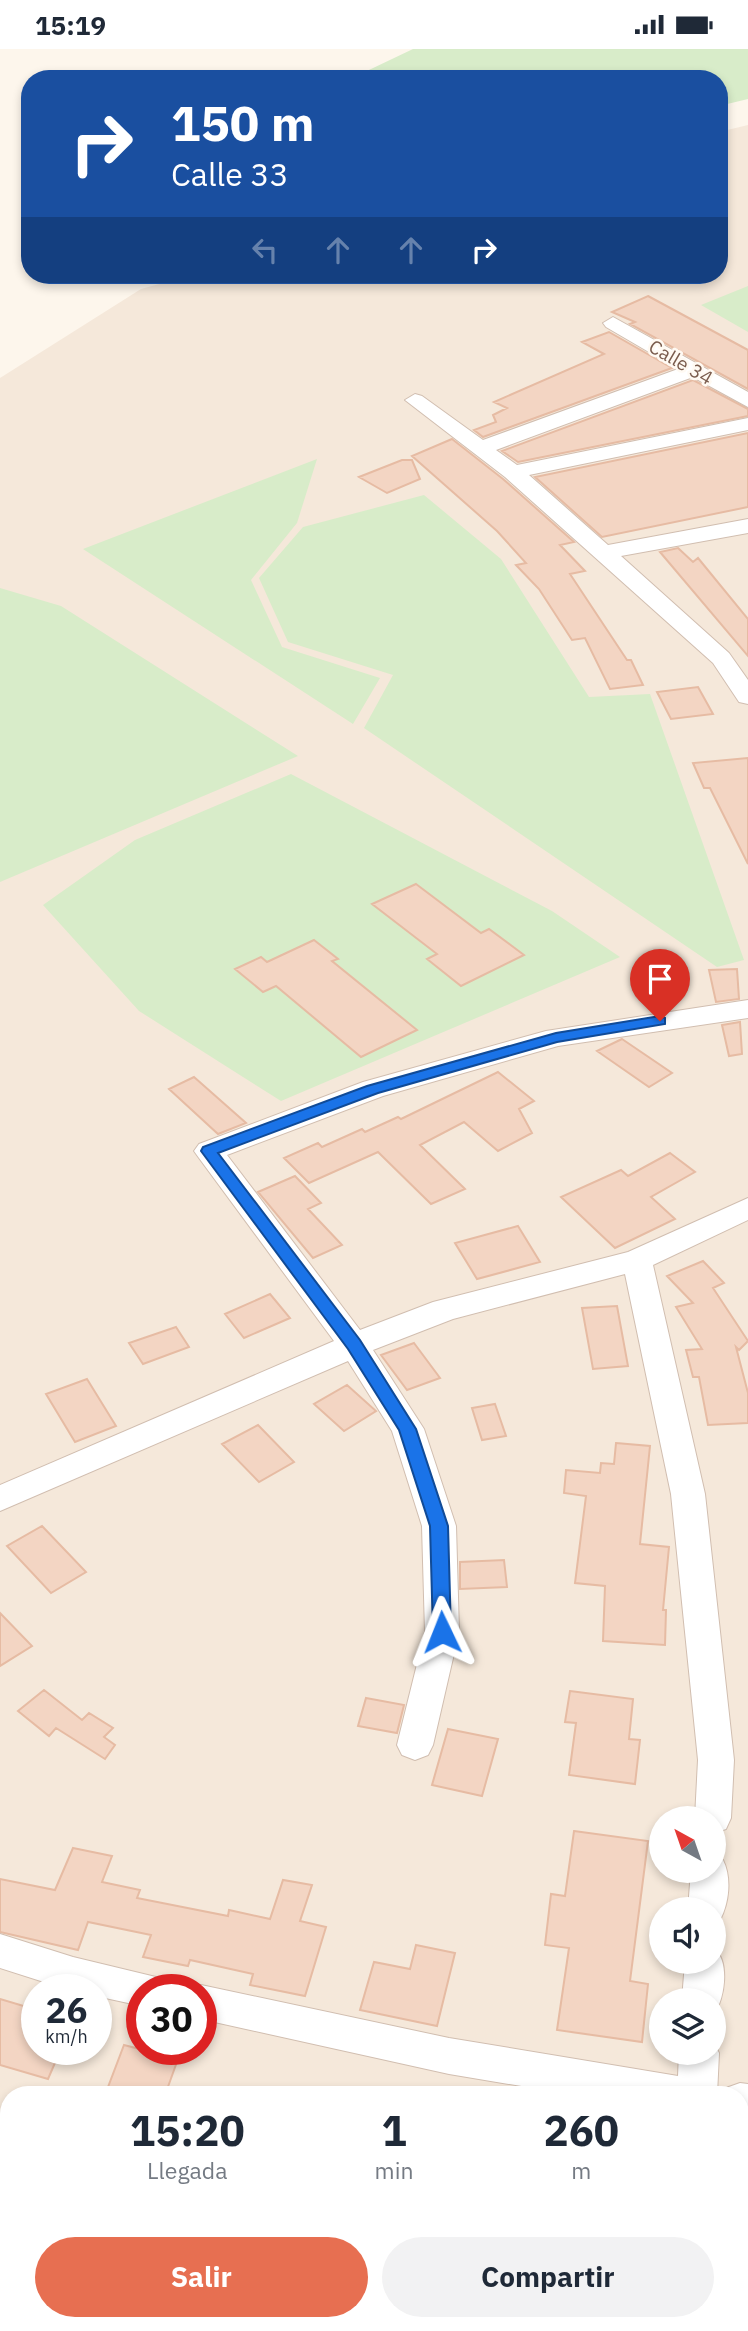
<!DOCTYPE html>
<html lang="es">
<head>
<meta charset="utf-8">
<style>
  body { margin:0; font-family:"IBM Plex Sans",sans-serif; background:#f2f2f3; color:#1f2937; height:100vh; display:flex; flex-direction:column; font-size:26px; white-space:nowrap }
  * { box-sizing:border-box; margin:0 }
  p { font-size:23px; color:#747a83 }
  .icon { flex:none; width:38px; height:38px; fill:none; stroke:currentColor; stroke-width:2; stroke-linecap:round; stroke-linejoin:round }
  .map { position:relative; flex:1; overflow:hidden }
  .panel { position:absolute; left:0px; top:2037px; width:749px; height:245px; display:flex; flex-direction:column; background:#fff; border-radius:28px 28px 0 0; box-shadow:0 4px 10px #0003 }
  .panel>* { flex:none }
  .top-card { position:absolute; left:21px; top:21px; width:707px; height:214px; border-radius:28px; box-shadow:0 4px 10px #0003; background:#1a4fa0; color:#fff; overflow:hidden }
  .needle { width:46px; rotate:320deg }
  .controls { position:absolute; left:649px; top:1757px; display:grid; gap:14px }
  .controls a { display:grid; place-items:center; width:77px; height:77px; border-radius:50%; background:#fff; box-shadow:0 4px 10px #0003; font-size:35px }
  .speed { position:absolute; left:21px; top:1925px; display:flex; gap:14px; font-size:35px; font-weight:700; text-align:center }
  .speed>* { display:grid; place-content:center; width:91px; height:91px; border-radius:50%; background:#fff; box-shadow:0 4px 10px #0003; line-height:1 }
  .speed small { font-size:18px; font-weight:400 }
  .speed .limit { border:10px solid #d22; background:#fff; color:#111 }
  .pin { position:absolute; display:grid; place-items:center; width:60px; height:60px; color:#fff; margin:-72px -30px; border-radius:50% 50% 50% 0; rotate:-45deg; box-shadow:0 0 7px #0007 }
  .pin .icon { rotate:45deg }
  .me { position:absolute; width:77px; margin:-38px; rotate:358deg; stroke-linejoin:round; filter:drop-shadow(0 0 5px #0008) }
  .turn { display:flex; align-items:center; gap:24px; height:147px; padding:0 35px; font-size:32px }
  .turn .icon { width:91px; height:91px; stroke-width:2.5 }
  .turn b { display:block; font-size:49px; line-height:60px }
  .lanes { display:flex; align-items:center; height:66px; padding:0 35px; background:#0003; justify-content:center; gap:35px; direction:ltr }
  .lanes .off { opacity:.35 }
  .eta { display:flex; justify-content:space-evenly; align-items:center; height:119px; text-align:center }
  .eta b { font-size:42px; font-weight:700; line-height:49px }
  .action { display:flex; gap:14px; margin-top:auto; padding:14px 35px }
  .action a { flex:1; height:80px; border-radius:42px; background:#e76f51; color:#fff; font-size:28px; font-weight:700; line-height:80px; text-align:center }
  .action a+a { background:#f2f2f3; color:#1f2937 }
  .status { display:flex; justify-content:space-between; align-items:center; height:49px; padding:0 35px; background:#fff; direction:ltr }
  .status svg { height:19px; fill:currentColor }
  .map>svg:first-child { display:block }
  .residential { fill:#f5e8da; fill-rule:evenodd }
  .green { fill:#d8ecc9 }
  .building { fill:#f3d5c3; stroke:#e6bba3; stroke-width:2 }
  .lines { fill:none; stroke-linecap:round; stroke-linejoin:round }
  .street-casing { stroke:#d1beb0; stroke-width:2 }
  .street { fill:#fff; fill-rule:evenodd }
  .route { fill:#1a73e8; stroke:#114b97; stroke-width:2 }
  .labels { text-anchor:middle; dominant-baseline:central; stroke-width:5; stroke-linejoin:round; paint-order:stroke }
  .far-street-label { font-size:19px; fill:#7a5c4d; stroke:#fffaf3 }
</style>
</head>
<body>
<div class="status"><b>15:19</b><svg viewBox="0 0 49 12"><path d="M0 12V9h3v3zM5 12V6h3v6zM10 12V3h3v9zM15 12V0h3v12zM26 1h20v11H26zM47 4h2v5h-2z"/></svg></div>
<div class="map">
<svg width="748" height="2282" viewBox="0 0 748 2282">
  <rect width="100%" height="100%" fill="#fdf6ec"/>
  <path class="residential" d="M748,76V2282H0V329L141,240L192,226H719V83ZM662,1769H714V1822H662ZM662,1860H714V1913H662ZM37,1941H96V2000H37ZM142,1941H201V2000H142ZM662,1951H714V2004H662ZM9,2046H740V2273H9Z"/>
  <path class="green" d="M413,0H748V50L719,57V30H350Z
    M748,237V283L701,256Z
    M317,410L297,474L251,531L282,598L380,629L353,675L83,500Z
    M424,446L501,510L589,648L650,645L744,911L717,918L364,679L393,626L288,593L259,529L303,478Z
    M0,539L61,557L298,707L0,833Z
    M291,725L552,862L620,908L281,1052L139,962L43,856L135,791Z"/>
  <path class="building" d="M648,247L748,301V340L630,275L635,273L612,263Z
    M609,283L672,319L483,388L474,381L496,373L493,366L507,359L494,353L604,305L582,293Z
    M693,331L748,360V367L518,413L502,402Z
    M748,384V458L602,488L535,428Z
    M452,390L503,430L574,493L560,496L585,522L570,525L627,611H631L643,636L610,640L585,589L572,591L539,540L516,516L526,514L497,482L412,407Z
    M402,411H412L420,430L387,444L359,428Z
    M678,499L693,513L698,509L748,570V607L660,503Z
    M698,638L713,665L671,670L657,643Z
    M748,709V815L710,739H704L693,714Z
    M416,835L481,884L489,880L524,906L461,937L427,910L437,905L372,855Z
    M314,891L338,910L332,912L417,981L361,1008L276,937L263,943L235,920L261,908L267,913Z
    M737,920L739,950L716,953L709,921Z
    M740,973L742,1005L729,1007L722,976Z
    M622,990L672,1024L649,1038L597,1002Z
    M498,1023L534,1052L519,1060L532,1084L498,1102L464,1073L420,1096L465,1140L431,1155L378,1103L309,1134L284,1109L318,1094L322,1098L362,1080L365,1083L398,1068L401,1070Z
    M194,1028L246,1074L218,1085L169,1040Z
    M670,1104L695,1123L651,1148L675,1170L615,1199L561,1148L621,1121L628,1127Z
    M295,1127L321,1154L308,1160L342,1196L313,1209L258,1143Z
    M518,1177L540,1213L477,1230L455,1194Z
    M703,1212L724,1234L713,1239L748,1292L739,1301L736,1298L748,1344V1374L708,1376L699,1328H693L686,1301L702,1300L676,1258L693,1254L667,1227Z
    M270,1245L290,1269L244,1289L225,1265Z
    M617,1257L628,1317L593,1320L582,1259Z
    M176,1278L189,1298L143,1315L129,1294Z
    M414,1294L440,1329L407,1341L381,1306Z
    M87,1330L116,1377L75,1393L46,1345Z
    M347,1336L376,1362L344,1382L314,1355Z
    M495,1355L506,1387L482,1391L472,1359Z
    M258,1376L294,1413L259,1433L222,1395Z
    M616,1394L650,1397L640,1495L669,1498L663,1561H666L665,1596L603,1592L605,1537L575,1534L586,1447L564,1444L566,1421L600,1424L601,1414L614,1415Z
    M42,1477L86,1523L51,1544L7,1497Z
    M504,1511L507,1538L460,1540V1513Z
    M0,1564L32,1597L0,1617Z
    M44,1641L82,1671L89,1664L113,1679L104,1688L115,1696L105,1710L56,1679L49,1687L18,1662Z
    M570,1642L633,1650L629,1690L640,1691L635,1735L569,1726L576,1674L565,1673Z
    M366,1649L404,1656L397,1684L358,1677Z
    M448,1680L498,1690L482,1747L432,1736Z
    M574,1782L648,1792L630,1932L648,1935L642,1993L557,1981L569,1899L545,1896L551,1845L565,1847Z
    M73,1799L112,1807L102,1833L140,1841L137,1849L228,1867L229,1861L270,1870L283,1831L312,1836L300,1872L326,1878L305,1947L250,1936L253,1925L190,1911L188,1917L143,1908L151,1886L88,1873L78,1901L0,1883V1830L55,1841Z
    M416,1896L455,1904L437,1977L360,1961L374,1913L410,1920Z
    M0,1950L37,1961V2000H61L48,2030L0,2016Z
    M124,1996L178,2010L165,2046H105Z"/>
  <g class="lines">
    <g class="street-casing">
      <path id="street" d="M613,268L748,343V358L693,328L496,401L517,416L748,369V381L529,426L608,496L748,470V484L621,507L729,604L748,631V655L739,653L713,614L505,428L405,351L415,345L422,347L483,391L678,320L606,278L603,274Z
        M748,951V969L558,997L383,1047L227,1106L360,1281L433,1253L628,1203L748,1149V1171L653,1216L705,1445L734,1711L731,1769L726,1780L714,1784V1769H695L698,1711L671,1445L625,1225L453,1270L373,1301L424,1380L456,1477L459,1583L433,1696L428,1706L415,1711L402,1706L397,1696L425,1583L422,1477L392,1382L348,1312L0,1462V1436L334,1292L199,1109L194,1102L199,1095L363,1033L546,982Z
        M714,1808L723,1811C732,1829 729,1854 720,1871L714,1874V1860H688L691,1822H714Z
        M0,1885L73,1908L160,1929L165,1941H142V1957L96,1947V1941H69L0,1919Z
        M714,1900C730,1911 725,1951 714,1964V1951H682L685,1913H714Z
        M201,1936L449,1989L678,2027L679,2004H714V1994L719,2004L717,2046H575L449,2025L201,1970V1941H187Z
        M740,2034L748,2035V2071L740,2070V2046H723L726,2039Z
        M0,2201L9,2204V2247L0,2244Z
        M200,2273H282L285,2282H204Z
        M656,2273H698L697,2282H655Z"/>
    </g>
    <use href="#street" class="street"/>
  </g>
  <path class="route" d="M660,967L665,969V975L557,993L378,1044L218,1104L360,1291L416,1380L448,1477L451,1583L442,1591L435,1588L433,1583L430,1477L399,1381L348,1300L201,1102L203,1098L367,1037L556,984Z"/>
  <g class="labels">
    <g class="far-street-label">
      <text transform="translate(681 313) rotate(30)">Calle 34</text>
    </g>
  </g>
</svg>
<div class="controls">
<a><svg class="needle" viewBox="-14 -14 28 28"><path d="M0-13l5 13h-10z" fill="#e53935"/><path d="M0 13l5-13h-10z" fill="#747a83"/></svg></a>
<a><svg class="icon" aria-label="sound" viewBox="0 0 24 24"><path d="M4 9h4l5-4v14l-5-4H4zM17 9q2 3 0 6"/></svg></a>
<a><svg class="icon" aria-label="layers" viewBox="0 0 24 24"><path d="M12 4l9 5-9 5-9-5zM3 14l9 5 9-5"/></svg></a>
</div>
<div class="speed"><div>26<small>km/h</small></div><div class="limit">30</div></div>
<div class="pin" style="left:660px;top:972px;background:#d93025"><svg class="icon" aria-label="arrive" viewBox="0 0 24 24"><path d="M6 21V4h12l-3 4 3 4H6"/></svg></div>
<svg class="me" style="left:442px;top:1583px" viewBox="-20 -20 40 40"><path d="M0-17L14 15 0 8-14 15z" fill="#1a73e8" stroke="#fff" stroke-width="4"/></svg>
<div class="top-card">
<div class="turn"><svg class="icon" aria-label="right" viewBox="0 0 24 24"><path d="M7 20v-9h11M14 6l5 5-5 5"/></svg><div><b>150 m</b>Calle 33</div></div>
<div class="lanes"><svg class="icon off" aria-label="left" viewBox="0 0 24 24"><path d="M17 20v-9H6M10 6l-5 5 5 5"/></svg><svg class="icon off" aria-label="ahead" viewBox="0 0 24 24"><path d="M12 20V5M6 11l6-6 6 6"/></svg><svg class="icon off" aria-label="ahead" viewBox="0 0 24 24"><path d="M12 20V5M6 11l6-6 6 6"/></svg><svg class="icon" aria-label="right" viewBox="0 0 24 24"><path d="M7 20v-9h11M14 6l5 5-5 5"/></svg></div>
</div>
<section class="panel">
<div class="eta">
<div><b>15:20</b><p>Llegada</p></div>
<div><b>1</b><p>min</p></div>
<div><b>260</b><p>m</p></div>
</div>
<div class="action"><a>Salir</a><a>Compartir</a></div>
</section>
</div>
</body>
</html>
